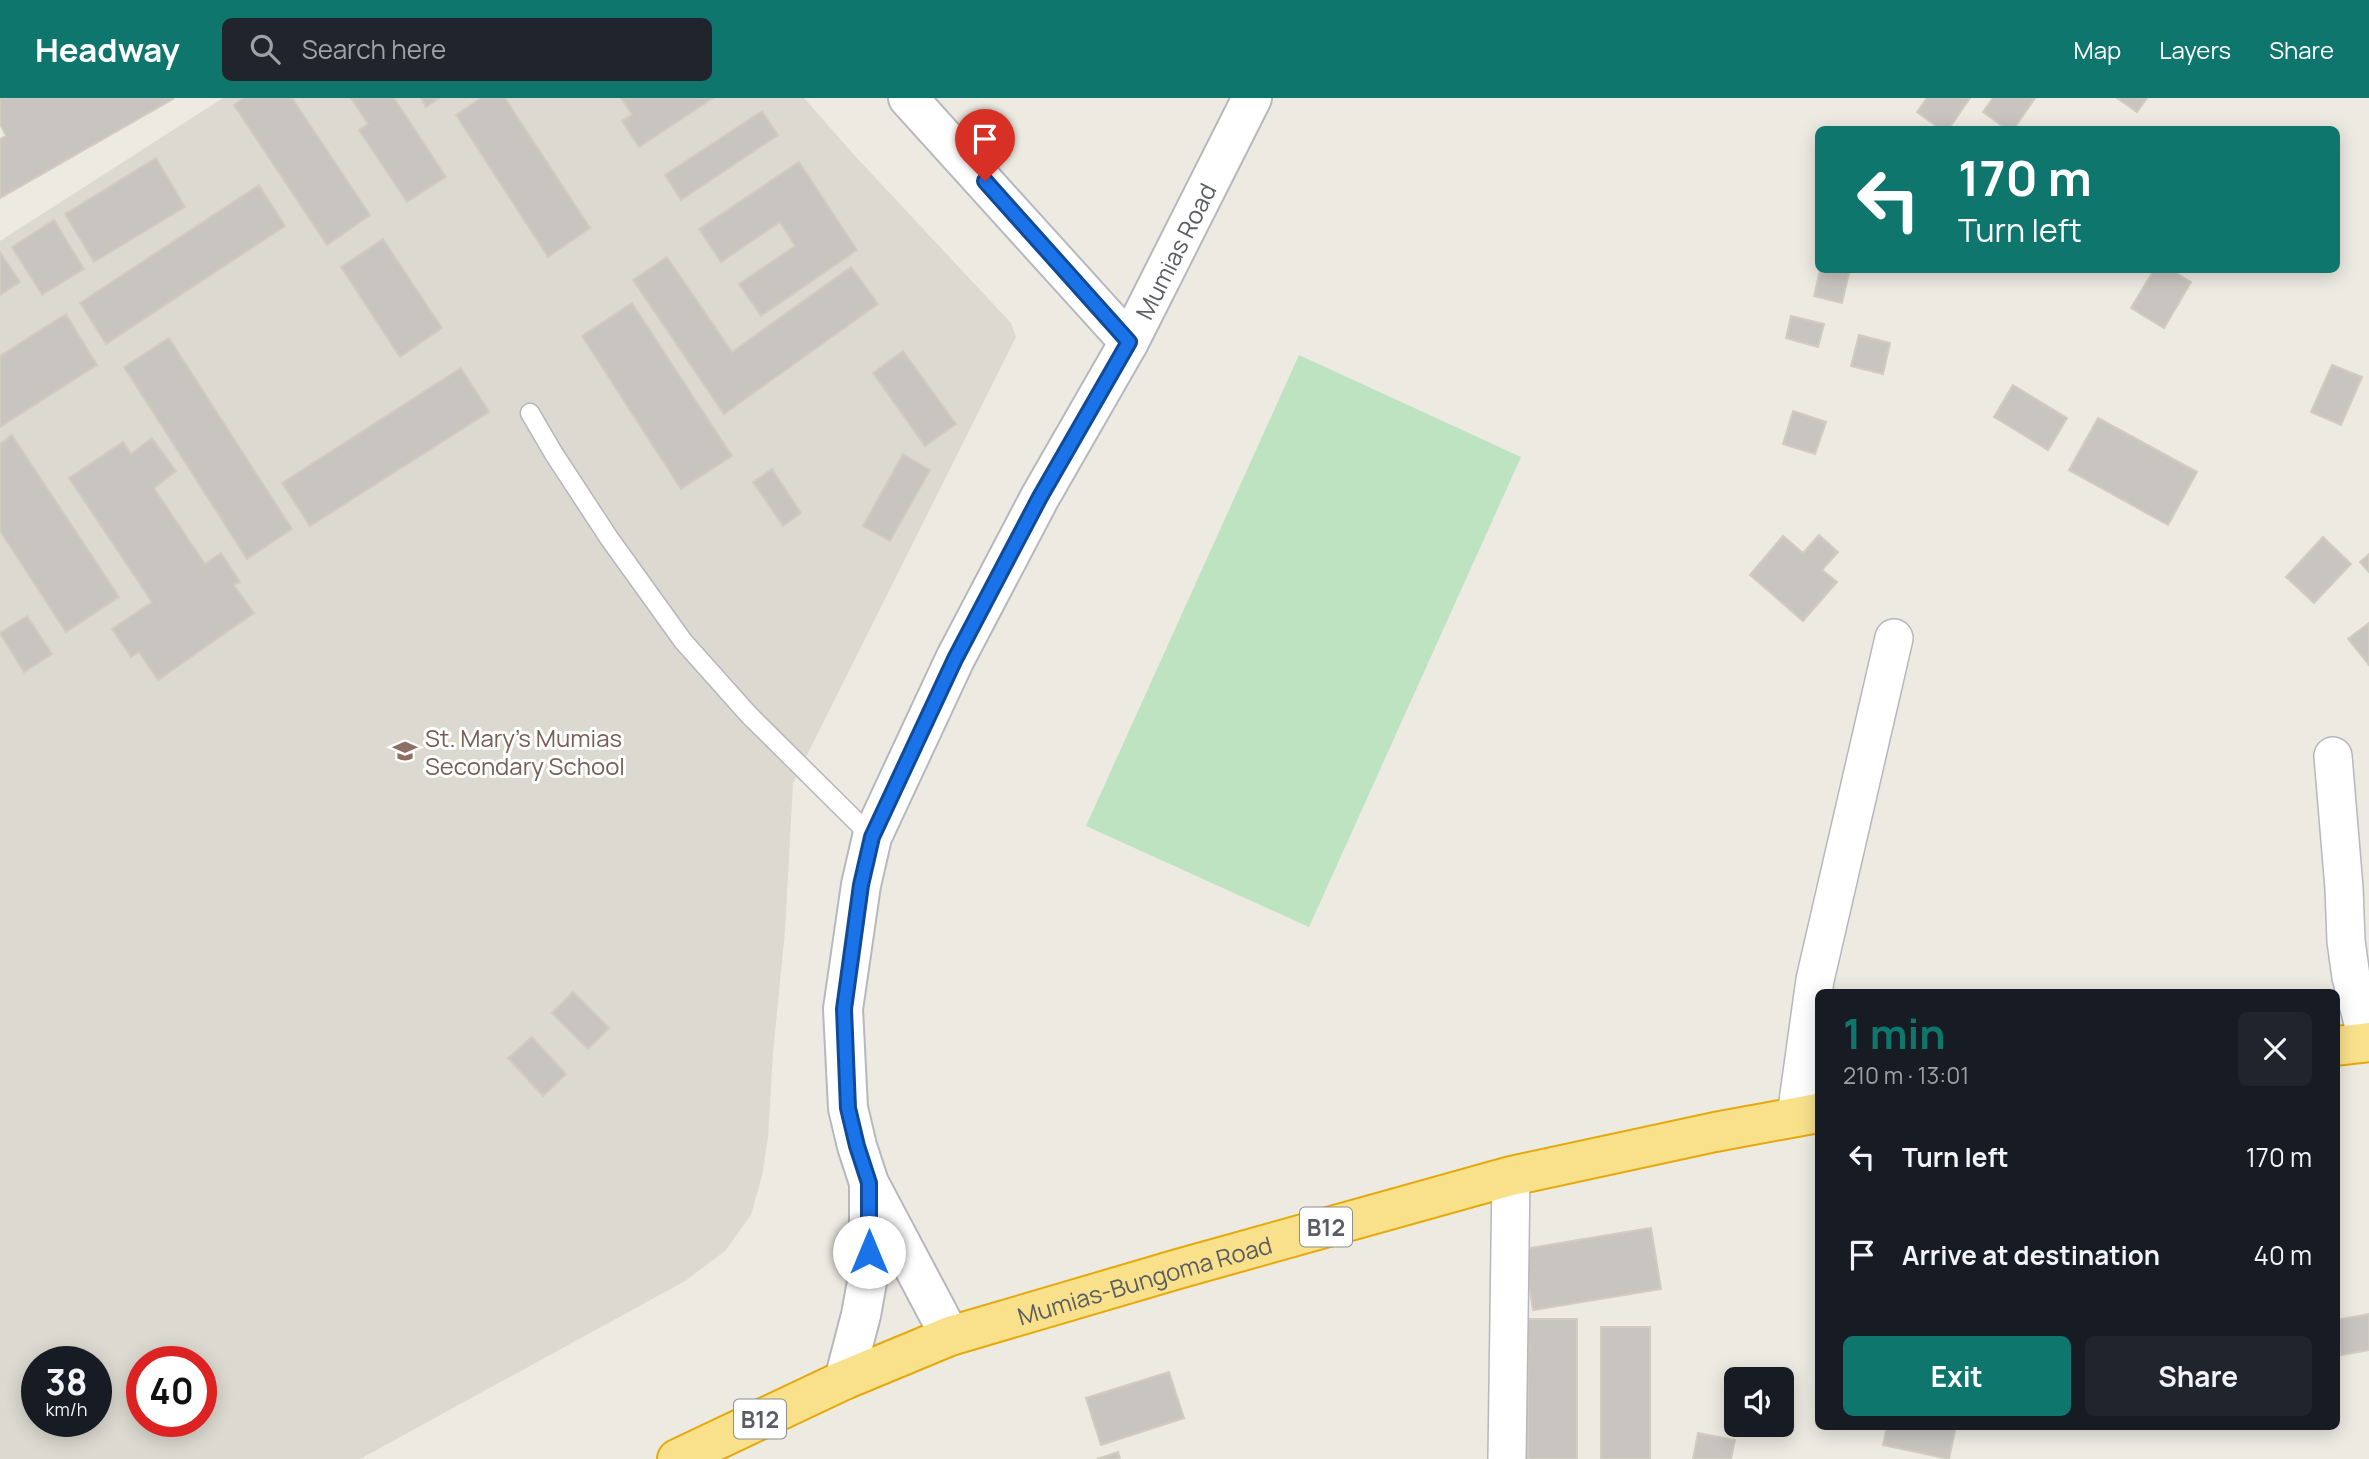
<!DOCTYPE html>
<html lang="en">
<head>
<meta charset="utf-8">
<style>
  body { margin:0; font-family:Manrope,sans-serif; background:#20242c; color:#f1f3f6; height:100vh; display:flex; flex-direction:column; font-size:26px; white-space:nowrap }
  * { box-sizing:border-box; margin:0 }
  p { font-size:23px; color:#9ea1a6 }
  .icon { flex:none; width:38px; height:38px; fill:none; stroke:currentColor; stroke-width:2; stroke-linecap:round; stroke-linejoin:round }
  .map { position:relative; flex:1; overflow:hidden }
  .side { position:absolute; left:1815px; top:891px; width:525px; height:441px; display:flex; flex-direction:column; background:#171b24; border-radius:10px; box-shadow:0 4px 18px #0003 }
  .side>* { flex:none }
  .banner { position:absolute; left:1815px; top:28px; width:525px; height:147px; border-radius:10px; box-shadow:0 4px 18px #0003; background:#0f766e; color:#fff; overflow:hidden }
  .fabs { position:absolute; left:1724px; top:1269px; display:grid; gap:14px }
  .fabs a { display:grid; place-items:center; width:70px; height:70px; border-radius:10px; background:#171b24; box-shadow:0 4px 18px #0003; font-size:35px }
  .speed { position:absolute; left:21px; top:1248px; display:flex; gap:14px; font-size:35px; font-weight:700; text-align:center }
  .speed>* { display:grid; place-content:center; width:91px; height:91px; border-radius:50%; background:#171b24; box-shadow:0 4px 18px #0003; line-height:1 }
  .speed small { font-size:18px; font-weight:400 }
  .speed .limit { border:10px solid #d22; background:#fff; color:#111 }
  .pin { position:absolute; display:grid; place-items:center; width:60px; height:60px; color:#fff; margin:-72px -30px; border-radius:50% 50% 50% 0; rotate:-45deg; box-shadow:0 0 7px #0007 }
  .pin .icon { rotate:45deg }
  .me { position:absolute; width:77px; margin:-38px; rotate:0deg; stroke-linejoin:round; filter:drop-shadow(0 0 5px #0008) }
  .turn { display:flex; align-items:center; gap:24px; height:147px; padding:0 28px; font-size:32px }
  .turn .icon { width:91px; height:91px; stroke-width:2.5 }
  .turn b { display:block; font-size:49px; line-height:60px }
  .round { display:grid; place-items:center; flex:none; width:74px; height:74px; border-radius:10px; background:#20242c }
  .head { display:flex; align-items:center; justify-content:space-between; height:119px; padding:0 28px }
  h1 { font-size:42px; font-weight:700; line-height:52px; color:#0f766e }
  .primary-button { display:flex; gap:14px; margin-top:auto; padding:14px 28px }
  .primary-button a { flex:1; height:80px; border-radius:10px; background:#0f766e; color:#fff; font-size:28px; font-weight:700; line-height:80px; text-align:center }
  .primary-button a+a { background:#20242c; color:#f1f3f6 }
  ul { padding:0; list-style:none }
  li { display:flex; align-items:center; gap:21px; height:98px; padding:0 28px }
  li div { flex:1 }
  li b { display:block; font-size:26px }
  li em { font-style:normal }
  header { display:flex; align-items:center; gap:42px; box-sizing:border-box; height:98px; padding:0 35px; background:#0f766e; color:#fff }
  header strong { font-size:33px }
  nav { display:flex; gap:38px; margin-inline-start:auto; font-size:24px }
  .search { width:490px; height:63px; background:#20242c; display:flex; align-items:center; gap:18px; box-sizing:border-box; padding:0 24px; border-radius:10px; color:#9ea1a6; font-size:26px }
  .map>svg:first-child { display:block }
  .education { fill:#dcd9d0; fill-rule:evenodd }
  .green { fill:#bee3c0 }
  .building { fill:#c8c4bf; stroke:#d1ccc0; stroke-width:2 }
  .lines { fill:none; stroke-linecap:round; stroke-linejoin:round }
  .lane-casing { stroke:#b4b7bc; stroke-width:21 }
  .street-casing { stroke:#b4b7bc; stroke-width:40 }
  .secondary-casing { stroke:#b5b8be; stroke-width:42 }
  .highway-casing { stroke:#e5a909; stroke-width:42 }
  .lane { stroke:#fff; stroke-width:18 }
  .street { stroke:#fff; stroke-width:37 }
  .secondary { stroke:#fff; stroke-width:38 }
  .highway { stroke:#f9e18c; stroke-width:38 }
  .route-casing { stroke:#114b97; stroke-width:18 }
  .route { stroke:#1a73e8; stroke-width:12 }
  .labels { text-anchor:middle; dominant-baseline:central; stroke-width:6; stroke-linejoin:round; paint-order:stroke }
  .shield { fill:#fff; stroke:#8c8e91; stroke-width:2 }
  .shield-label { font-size:23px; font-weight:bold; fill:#5a5d62 }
  .street-label { font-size:24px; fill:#5a5d62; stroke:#fff }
  .education-label { font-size:24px; fill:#785e54; stroke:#fff; text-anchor:start }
</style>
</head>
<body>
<header>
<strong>Headway</strong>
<div class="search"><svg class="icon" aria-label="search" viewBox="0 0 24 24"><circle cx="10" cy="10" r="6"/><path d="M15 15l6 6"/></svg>Search here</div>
<nav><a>Map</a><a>Layers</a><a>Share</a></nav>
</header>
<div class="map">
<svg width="2369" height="1361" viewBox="0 0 2369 1361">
  <rect width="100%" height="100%" fill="#eceae1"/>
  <path class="education" d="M223,0H804L856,59L1011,225L1016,239L793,685L785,833L773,955L768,1040L762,1078L751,1117L725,1153L685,1183L360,1361H0V143ZM37,1264H96V1323H37ZM142,1264H201V1323H142Z"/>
  <path class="green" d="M1299,257L1521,359L1309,829L1086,728Z"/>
  <path class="building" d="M0,0H173V1L0,100V41L6,38L0,26Z
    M244,0H292L370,117L327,147L234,7Z
    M351,0H394L446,79L407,104L359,32L368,26Z
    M421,0H439L426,9Z
    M481,0H505L590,130L548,159L456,17Z
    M621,0H713L639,49L622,23L632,16Z
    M1927,0H1970L1948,32H1942L1917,14Z
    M1993,0H2035L2013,32H2008L1983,14Z
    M2117,0H2147L2137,14Z
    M762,13L778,37L681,102L665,77Z
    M156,60L185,109L94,164L65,116Z
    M799,64L857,152L761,218L739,186L795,148L780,124L721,164L699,131Z
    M259,87L285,128L106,246L80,205Z
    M54,122L84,171L42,197L12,149Z
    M383,141L442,230L400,259L341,169Z
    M0,154L20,184L0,197Z
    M667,159L732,254L851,169L878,206L724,316L633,182Z
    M1820,172H1833L1849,175L1842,205L1814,198Z
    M2154,172H2171L2191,184L2164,230L2131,210Z
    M632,205L732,358L681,391L582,238Z
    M66,216L97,267L0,329V258Z
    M1791,218L1824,226L1818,249L1786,240Z
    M1859,237L1890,245L1883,276L1851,268Z
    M169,240L292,431L247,461L124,269Z
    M903,253L956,326L925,348L873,275Z
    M2332,267L2362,279L2341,327L2311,314Z
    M461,270L489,314L310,428L282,385Z
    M2013,287L2067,320L2048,352L1994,319Z
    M1793,313L1826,324L1815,356L1783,346Z
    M2098,320L2197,374L2168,427L2069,372Z
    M12,337L119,499L66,534L0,433V346Z
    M152,340L176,373L154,390L205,466L221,455L240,484L234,487L254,515L158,582L139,554L131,559L112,531L152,504L69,380L123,344L131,356Z
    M903,356L930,372L890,443L863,428Z
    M772,371L801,415L783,428L753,384Z
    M1819,437L1838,454L1822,472L1837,484L1803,523L1750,477L1783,438L1803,455Z
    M2323,439L2351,466L2314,505L2286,479Z
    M2369,456V474L2360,464Z
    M27,518L52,556L24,574L0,535Z
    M2369,525V567L2348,541Z
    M573,894L609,930L588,951L552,915Z
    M532,939L566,976L543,998L508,960Z
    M1651,1130L1661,1191L1533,1212L1524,1151Z
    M2369,1216V1252L2341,1257L2336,1222Z
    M1528,1221H1577V1361H1528Z
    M1601,1229H1650V1361H1601Z
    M1169,1274L1184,1320L1101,1347L1086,1300Z
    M1887,1328H1956L1949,1361L1883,1347Z
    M1698,1335L1735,1342L1731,1361H1693Z
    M1118,1354L1120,1361H1097Z"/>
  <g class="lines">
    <g class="lane-casing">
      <path id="lane" d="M530,315L554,356L609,440L683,543L749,617L872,739"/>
    </g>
    <g class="street-casing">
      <path id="street" d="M2333,658L2344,790L2346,843L2351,879L2368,944
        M1796,1018L1815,882L1894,540
        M1507,1361L1511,1078"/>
    </g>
    <g class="secondary-casing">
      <g id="secondary">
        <path d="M908,0L1129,244"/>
        <path id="s1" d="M950,1238L869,1085L857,1048L848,1010L843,911L861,787L872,739L955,561L1040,399L1129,244L1252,0"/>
        <path d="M844,1282L861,1217L869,1173V1087"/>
      </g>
    </g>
    <g class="highway-casing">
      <g id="highway">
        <path d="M2336,948L2369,944"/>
        <path id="s2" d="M677,1361L844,1282L950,1238L1178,1171L1511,1078L1715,1034L1818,1015"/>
      </g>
    </g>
    <use href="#lane" class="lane"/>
    <use href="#street" class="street"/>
    <use href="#secondary" class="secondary"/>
    <use href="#highway" class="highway"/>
  </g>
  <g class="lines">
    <g class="route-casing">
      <path id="route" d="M869,1154V1085L857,1048L848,1010L844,911L861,787L872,739L955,561L1040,399L1129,244L985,83"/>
    </g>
    <use href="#route" class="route"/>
  </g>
  <defs>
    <g id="school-bare" transform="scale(1.89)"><path d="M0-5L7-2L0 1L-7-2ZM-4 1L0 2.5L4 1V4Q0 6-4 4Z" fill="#8d6e63" stroke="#fff" stroke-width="2.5" paint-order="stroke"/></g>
  </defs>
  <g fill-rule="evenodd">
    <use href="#school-bare" x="405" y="653"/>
  </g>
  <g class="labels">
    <g class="shield">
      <rect x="1300" y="1109.5" width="52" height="39" rx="5"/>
      <rect x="734" y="1301.5" width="52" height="39" rx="5"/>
    </g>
    <g class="shield-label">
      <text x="1326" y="1129">B12</text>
      <text x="760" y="1321">B12</text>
    </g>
    <g class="street-label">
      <text stroke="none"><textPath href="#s1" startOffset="1185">Mumias Road</textPath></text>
      <text stroke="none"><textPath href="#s2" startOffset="502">Mumias-Bungoma Road</textPath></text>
    </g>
    <g class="education-label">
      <text x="425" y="639">St. Mary's Mumias<tspan x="425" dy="28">Secondary School</tspan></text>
    </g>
  </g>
</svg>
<div class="fabs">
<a><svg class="icon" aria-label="sound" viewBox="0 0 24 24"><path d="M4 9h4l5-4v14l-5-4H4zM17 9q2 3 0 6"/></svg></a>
</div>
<div class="speed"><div>38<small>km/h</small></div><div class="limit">40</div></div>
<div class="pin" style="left:985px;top:83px;background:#d93025"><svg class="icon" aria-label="arrive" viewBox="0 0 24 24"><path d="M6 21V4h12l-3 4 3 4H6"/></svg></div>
<svg class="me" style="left:869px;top:1154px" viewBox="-20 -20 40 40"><circle r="19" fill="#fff"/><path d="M0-13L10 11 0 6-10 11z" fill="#1a73e8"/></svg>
<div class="banner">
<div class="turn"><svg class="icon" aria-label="left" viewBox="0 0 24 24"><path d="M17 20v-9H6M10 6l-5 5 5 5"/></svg><div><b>170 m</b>Turn left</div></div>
</div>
<section class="side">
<div class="head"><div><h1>1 min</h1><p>210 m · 13:01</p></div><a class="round"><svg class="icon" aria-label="close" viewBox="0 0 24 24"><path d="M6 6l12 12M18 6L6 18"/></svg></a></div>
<ul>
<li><svg class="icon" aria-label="left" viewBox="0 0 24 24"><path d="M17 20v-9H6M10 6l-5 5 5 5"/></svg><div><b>Turn left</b></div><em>170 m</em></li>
<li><svg class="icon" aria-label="arrive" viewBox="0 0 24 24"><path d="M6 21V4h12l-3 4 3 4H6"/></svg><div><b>Arrive at destination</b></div><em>40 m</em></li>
</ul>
<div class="primary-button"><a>Exit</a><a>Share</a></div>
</section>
</div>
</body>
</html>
